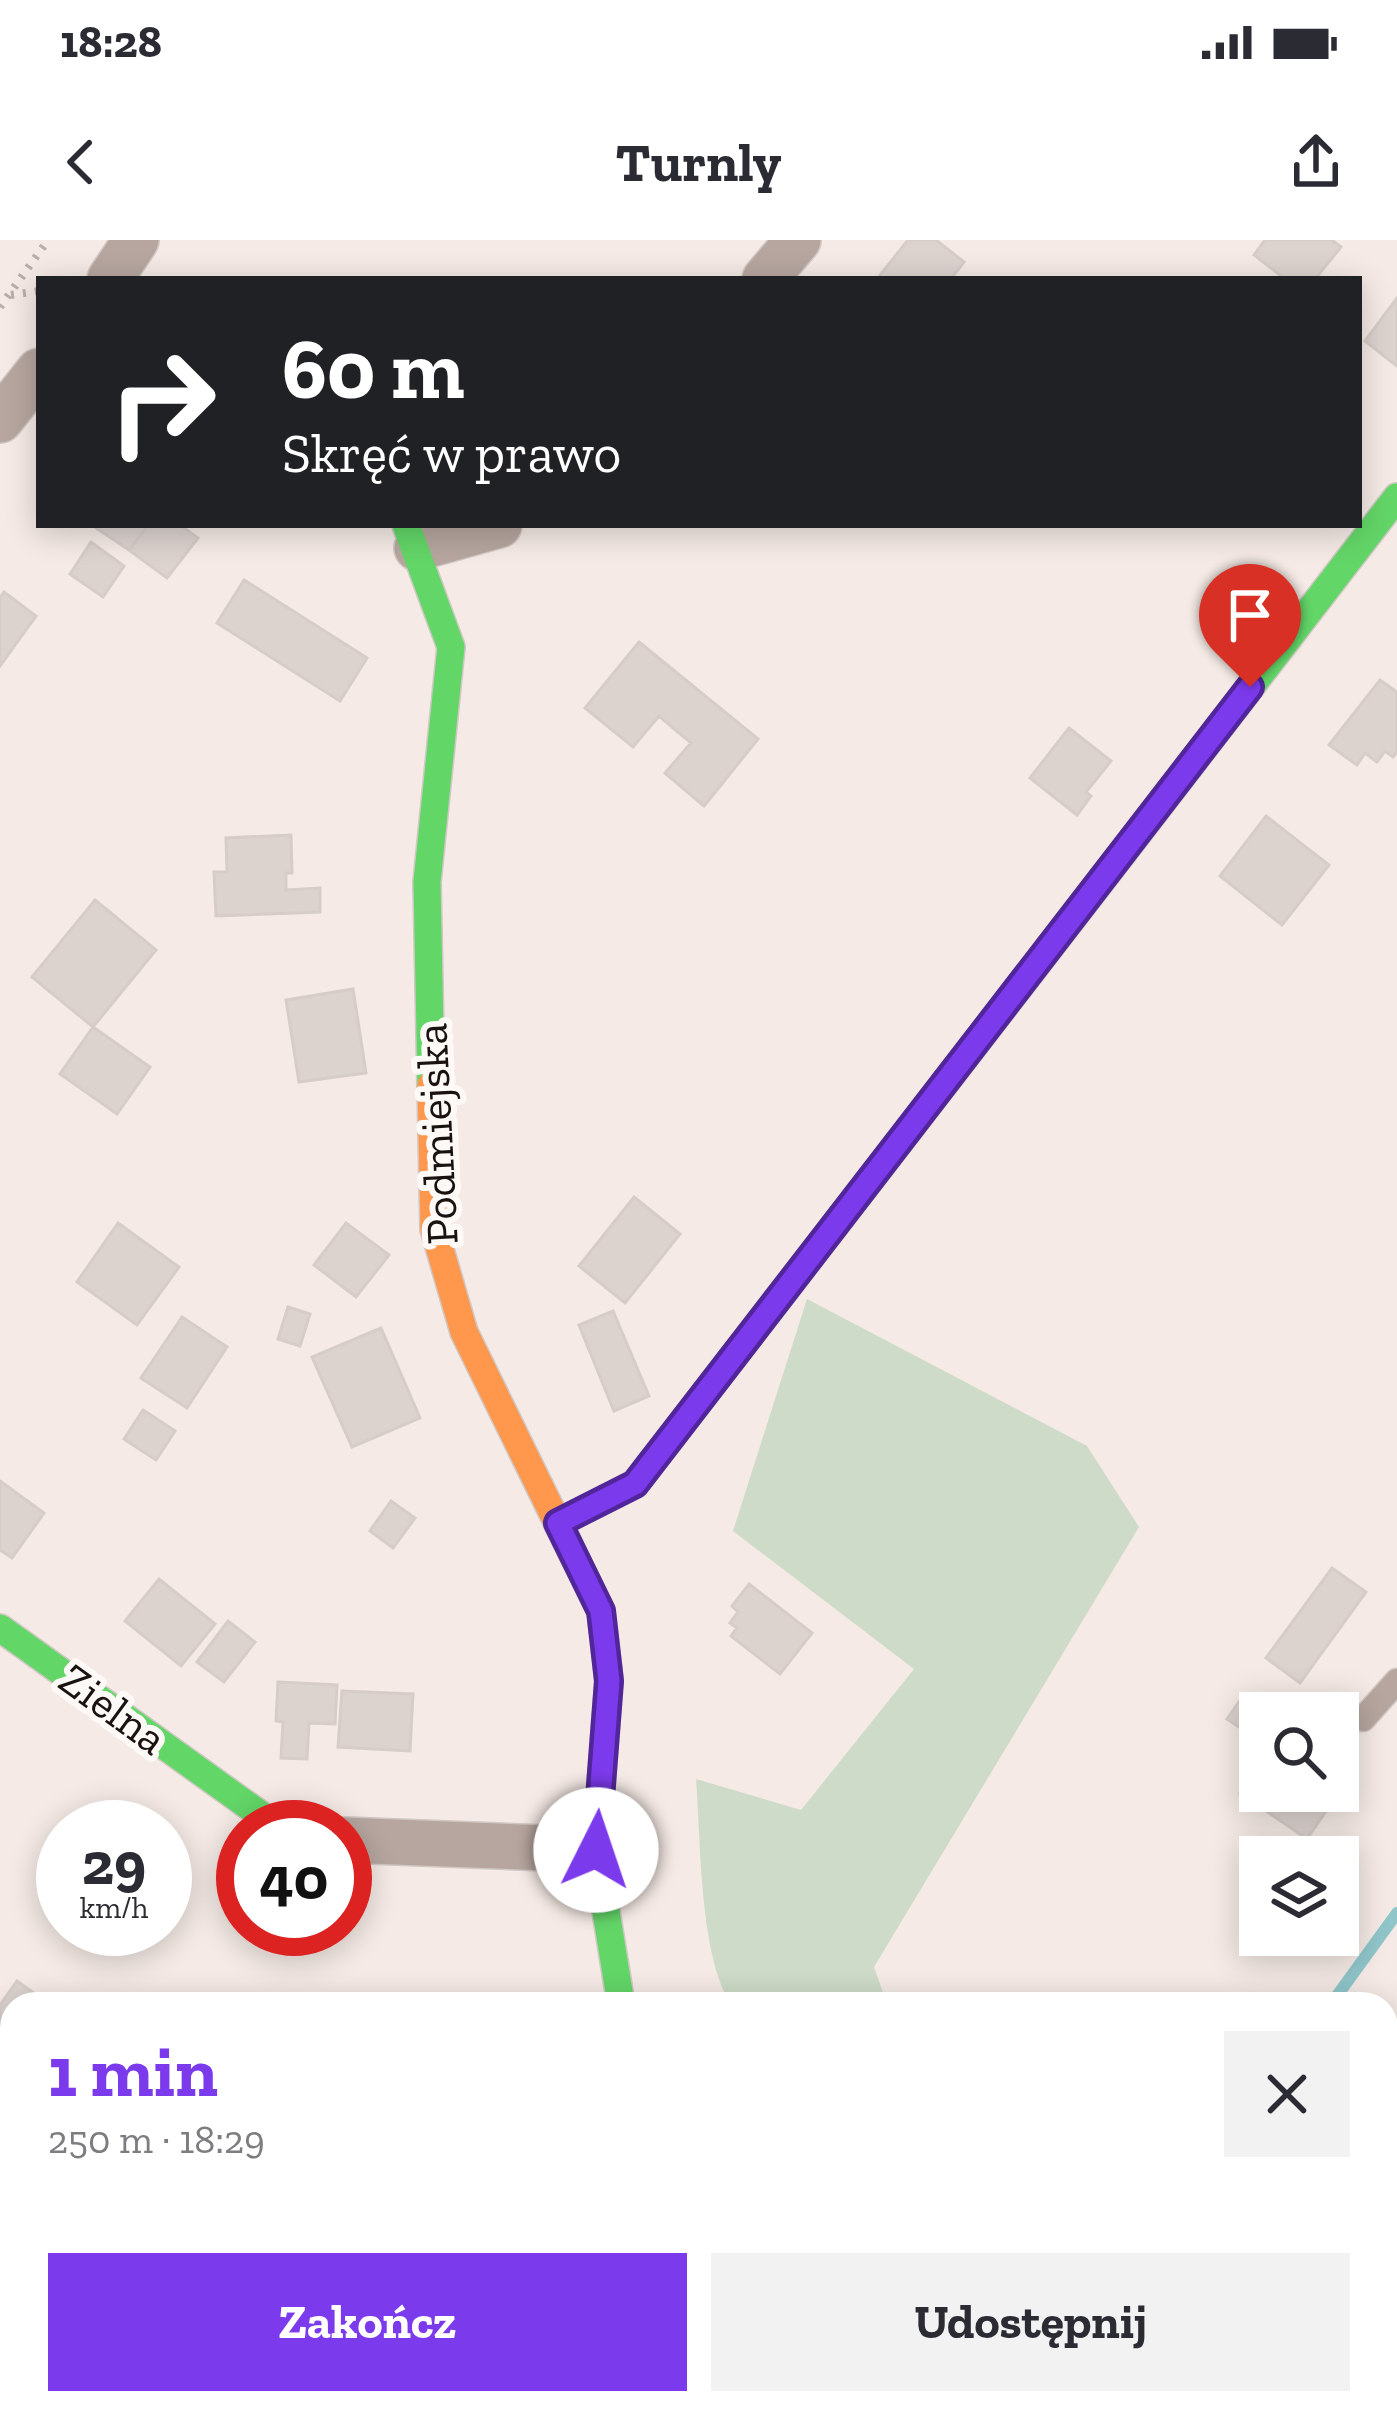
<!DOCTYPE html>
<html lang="pl">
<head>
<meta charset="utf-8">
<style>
  body { margin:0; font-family:"Zilla Slab",serif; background:#f2f2f3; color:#2b2b33; height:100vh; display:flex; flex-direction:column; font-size:45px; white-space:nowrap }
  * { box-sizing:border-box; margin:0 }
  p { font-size:39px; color:#7c7c81 }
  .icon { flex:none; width:66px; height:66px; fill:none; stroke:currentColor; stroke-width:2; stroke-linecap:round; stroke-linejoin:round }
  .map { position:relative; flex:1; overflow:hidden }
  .details { position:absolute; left:0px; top:1752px; width:1398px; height:423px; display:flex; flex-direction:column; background:#fff; border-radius:36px 36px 0 0; box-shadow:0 6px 30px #0003 }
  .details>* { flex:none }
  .guide { position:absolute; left:36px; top:36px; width:1326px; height:252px; border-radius:0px; box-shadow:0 6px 30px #0003; background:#202124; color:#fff; overflow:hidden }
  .controls { position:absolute; left:1239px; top:1452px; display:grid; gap:24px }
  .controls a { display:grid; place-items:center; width:120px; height:120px; border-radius:0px; background:#fff; box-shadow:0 6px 30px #0003; font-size:60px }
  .speed { position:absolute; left:36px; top:1560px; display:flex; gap:24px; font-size:60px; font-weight:700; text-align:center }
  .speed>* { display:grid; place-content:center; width:156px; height:156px; border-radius:50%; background:#fff; box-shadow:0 6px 30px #0003; line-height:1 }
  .speed small { font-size:30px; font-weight:400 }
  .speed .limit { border:18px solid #d22; background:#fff; color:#111 }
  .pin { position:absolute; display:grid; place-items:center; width:102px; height:102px; color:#fff; margin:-123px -51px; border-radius:50% 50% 50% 0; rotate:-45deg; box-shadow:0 0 12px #0007 }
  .pin .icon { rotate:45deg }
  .me { position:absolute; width:132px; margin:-66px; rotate:4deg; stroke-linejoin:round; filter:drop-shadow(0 0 9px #0008) }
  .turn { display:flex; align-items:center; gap:42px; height:252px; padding:0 48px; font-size:54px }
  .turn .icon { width:156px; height:156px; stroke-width:2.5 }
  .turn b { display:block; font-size:84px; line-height:102px }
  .round { display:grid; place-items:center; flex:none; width:126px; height:126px; border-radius:0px; background:#f2f2f3 }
  .head { display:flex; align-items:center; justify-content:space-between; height:204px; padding:0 48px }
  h1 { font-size:72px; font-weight:700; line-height:90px; color:#7c3aed }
  .primary-button { display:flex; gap:24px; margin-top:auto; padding:24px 48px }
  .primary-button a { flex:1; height:138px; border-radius:0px; background:#7c3aed; color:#fff; font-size:48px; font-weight:700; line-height:138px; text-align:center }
  .primary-button a+a { background:#f2f2f3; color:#2b2b33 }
  .status { display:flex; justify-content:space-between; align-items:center; height:84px; padding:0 60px; background:#fff; direction:ltr }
  .status svg { height:33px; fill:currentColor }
  header { display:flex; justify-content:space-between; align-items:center; height:156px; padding:0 48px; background:#fff; font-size:54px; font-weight:700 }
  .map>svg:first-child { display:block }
  .green { fill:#cedbc8 }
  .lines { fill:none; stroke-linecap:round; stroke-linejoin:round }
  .stream { stroke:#90c6ca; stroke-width:12 }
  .building { fill:#dcd3cf; stroke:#d6cdc8; stroke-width:3 }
  .lane-casing { stroke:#d0c8c4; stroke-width:27 }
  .street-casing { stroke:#d0c8c4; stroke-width:48 }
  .fast-casing { stroke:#d0c8c4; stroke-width:30 }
  .slow-casing { stroke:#d0c8c4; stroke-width:30 }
  .path { stroke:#b9aea9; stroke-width:8; stroke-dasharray:3 9; stroke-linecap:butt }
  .lane { stroke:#b6a69f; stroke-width:24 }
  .street { stroke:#b6a69f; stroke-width:45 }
  .fast { stroke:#63d668; stroke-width:27 }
  .slow { stroke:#ff974d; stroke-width:27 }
  .route-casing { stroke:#51269a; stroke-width:30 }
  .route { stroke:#7c3aed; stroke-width:21 }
  .labels { text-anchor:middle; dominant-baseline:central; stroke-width:12; stroke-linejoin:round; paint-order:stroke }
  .street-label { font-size:45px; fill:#19120f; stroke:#fdf9f7 }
</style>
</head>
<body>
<div class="status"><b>18:28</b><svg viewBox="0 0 49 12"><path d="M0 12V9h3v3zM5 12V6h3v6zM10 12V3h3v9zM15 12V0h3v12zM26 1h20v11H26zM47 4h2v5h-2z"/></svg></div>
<header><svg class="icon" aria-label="back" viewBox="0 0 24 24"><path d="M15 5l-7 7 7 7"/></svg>Turnly<svg class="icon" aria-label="share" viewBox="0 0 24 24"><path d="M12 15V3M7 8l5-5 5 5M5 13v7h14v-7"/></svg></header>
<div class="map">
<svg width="1397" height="2174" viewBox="0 0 1397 2174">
  <rect width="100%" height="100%" fill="#f5eae5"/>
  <path class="green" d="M807,1059L1087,1206L1139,1287L874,1727L887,1764H731C699,1715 701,1599 696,1539L801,1570L914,1429L733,1291Z"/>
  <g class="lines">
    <path class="stream" d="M1331,1764L1397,1673
      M1085,2174L1090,2163"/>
  </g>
  <path class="building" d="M908,0H936L964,22L951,39H877Z
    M1265,0H1332L1341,7L1315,39H1285L1254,15Z
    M1397,58V126L1365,101Z
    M97,285H148L129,310L96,288Z
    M148,285H180L198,298L167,338L129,310Z
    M91,302L124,326L103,357L70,334Z
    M244,340L367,418L340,461L217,383Z
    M4,352L36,376L0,426V358Z
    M639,402L758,499L704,566L665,533L691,503L659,476L633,507L585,468Z
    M1380,440L1397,452V512L1393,517L1385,511L1377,522L1365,513L1357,525L1329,505Z
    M1069,488L1111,521L1086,552L1091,556L1077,575L1030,538Z
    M1266,576L1329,625L1282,685L1220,636Z
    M291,595L292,633H286V650L320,648V672L216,676L214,632H227L226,598Z
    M95,660L156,710L93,787L32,737Z
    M353,749L366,833L299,842L286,760Z
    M93,787L150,827L117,874L60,834Z
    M634,957L680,994L625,1063L579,1026Z
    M118,983L179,1027L137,1085L77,1042Z
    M346,983L389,1015L356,1057L314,1025Z
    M288,1067L310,1074L300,1106L278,1099Z
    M613,1071L649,1156L614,1171L579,1085Z
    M182,1077L227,1107L187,1168L141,1138Z
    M381,1088L420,1178L352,1207L312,1117Z
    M143,1170L175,1191L156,1220L124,1199Z
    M0,1241L44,1273L12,1318L0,1310Z
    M391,1261L415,1278L393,1308L370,1291Z
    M1332,1328L1366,1352L1300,1443L1266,1418Z
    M159,1339L215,1384L181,1426L125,1381Z
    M749,1344L812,1393L780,1434L731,1396L737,1388L730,1383L738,1372L732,1366Z
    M228,1381L255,1402L224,1442L197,1422Z
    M278,1442L337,1445L335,1484L309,1483L307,1519L281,1518L283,1482L276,1481Z
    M342,1451L413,1454L410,1511L338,1507Z
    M1243,1456L1268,1473H1260V1488L1254,1497L1227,1479Z
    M1260,1523V1551H1306L1329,1567L1307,1599L1240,1553Z
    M17,1741L49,1764H12V1815L0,1806V1765Z
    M0,1806L12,1815V1893L0,1884Z
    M0,2165L49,2174H0Z"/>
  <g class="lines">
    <g class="lane-casing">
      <path id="lane" d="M1363,1479L1397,1441"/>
    </g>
    <g class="street-casing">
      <path id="street" d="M110,39L136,0
        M765,39L798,0
        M0,180L39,131
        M417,308L499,285
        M345,1600L596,1610
        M749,2174L750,2163"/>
    </g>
    <g class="fast-casing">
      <path id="fast" d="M406,285L451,407L427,642L431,845
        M1155,571L1397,257
        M559,1286L601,1371L609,1441L596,1610L621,1764
        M0,1388L268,1580L287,1587"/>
    </g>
    <g class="slow-casing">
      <path id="slow" d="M431,845L434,989L464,1092L559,1286
        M558,1283L635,1244L1155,571"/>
    </g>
    <path class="path" d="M11,55L39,51
      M0,67L48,0"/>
    <use href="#lane" class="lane"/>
    <use href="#street" class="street"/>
    <use href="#fast" class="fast"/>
    <use href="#slow" class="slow"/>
  </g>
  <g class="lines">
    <g class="route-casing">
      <path id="route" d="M596,1610L609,1441L601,1371L558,1283L635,1244L1250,447"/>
    </g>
    <use href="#route" class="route"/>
  </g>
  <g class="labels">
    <g class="street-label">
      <text transform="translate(437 894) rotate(-93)">Podmiejska</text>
      <text transform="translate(113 1469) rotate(36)">Zielna</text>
    </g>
  </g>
</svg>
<div class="controls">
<a><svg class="icon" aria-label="search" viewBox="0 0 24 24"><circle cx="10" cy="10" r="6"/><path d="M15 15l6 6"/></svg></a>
<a><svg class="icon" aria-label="layers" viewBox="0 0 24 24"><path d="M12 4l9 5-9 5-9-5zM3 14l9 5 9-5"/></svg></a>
</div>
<div class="speed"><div>29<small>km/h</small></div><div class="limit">40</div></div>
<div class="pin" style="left:1250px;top:447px;background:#d93025"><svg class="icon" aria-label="arrive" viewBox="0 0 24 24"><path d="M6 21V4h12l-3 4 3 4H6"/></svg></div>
<svg class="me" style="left:596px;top:1610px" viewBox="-20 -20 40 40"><circle r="19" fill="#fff"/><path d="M0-13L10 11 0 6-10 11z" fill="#7c3aed"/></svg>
<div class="guide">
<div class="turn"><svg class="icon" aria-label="right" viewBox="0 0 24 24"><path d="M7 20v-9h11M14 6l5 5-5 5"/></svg><div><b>60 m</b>Skręć w prawo</div></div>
</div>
<section class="details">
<div class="head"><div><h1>1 min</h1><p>250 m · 18:29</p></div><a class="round"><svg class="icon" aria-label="close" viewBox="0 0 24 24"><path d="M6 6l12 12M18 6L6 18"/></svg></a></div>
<div class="primary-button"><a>Zakończ</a><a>Udostępnij</a></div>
</section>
</div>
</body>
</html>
